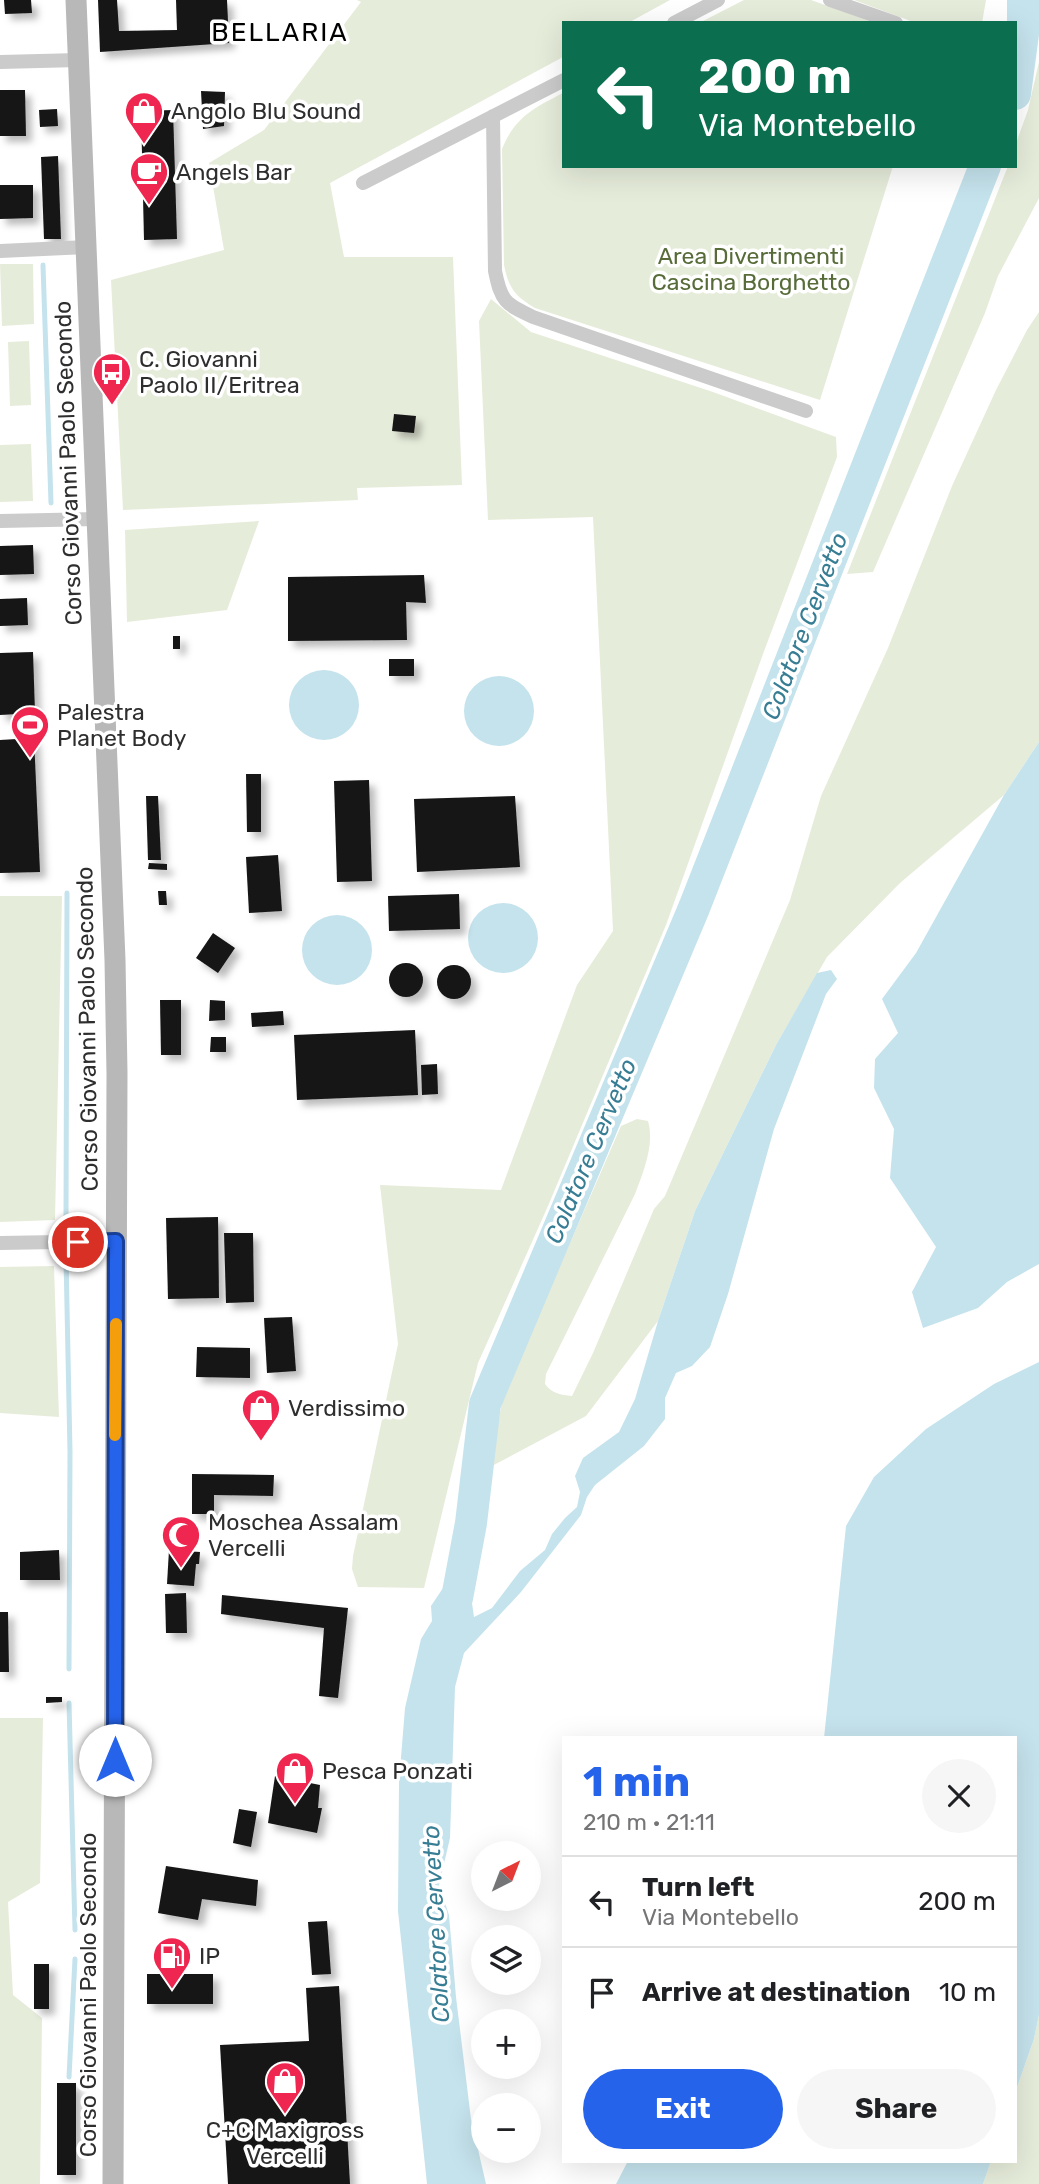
<!DOCTYPE html>
<html lang="en">
<head>
<meta charset="utf-8">
<style>
  body { margin:0; font-family:Rubik,sans-serif; background:#f6f6f6; color:#202124; height:100vh; display:flex; flex-direction:column; font-size:26px; white-space:nowrap }
  * { box-sizing:border-box; margin:0 }
  p { font-size:23px; color:#757577 }
  .icon { flex:none; width:38px; height:38px; fill:none; stroke:currentColor; stroke-width:2; stroke-linecap:round; stroke-linejoin:round }
  .map { position:relative; flex:1; overflow:hidden }
  .sheet { position:absolute; left:562px; top:1736px; width:455px; height:427px; display:flex; flex-direction:column; background:#fff; border-radius:0px; box-shadow:0 7px 28px #0002 }
  .sheet>* { flex:none }
  .hud { position:absolute; left:562px; top:21px; width:455px; height:147px; border-radius:0px; box-shadow:0 7px 28px #0002; background:#0b6e4f; color:#fff; overflow:hidden }
  .needle { width:46px; rotate:42deg }
  .tools { position:absolute; left:471px; top:1841px; display:grid; gap:14px }
  .tools a { display:grid; place-items:center; width:70px; height:70px; border-radius:50%; background:#fff; box-shadow:0 7px 28px #0002; font-size:35px }
  .pin { position:absolute; display:grid; place-items:center; width:60px; height:60px; color:#fff; margin:-30px; border:4px solid #fff; border-radius:50%; box-shadow:0 2px 7px #0007 }
  .me { position:absolute; width:77px; margin:-38px; rotate:0deg; stroke-linejoin:round; filter:drop-shadow(0 0 5px #0008) }
  .turn { display:flex; align-items:center; gap:24px; height:147px; padding:0 21px; font-size:32px }
  .turn .icon { width:91px; height:91px; stroke-width:2.5 }
  .turn b { display:block; font-size:49px; line-height:60px }
  .round { display:grid; place-items:center; flex:none; width:74px; height:74px; border-radius:37px; background:#f6f6f6 }
  .summary { display:flex; align-items:center; justify-content:space-between; height:119px; padding:0 21px }
  h1 { font-size:42px; font-weight:700; line-height:52px; color:#2563eb }
  .cta { display:flex; gap:14px; margin-top:auto; padding:14px 21px }
  .cta a { flex:1; height:80px; border-radius:42px; background:#2563eb; color:#fff; font-size:28px; font-weight:700; line-height:80px; text-align:center }
  .cta a+a { background:#f6f6f6; color:#202124 }
  ul { padding:0; list-style:none }
  li { display:flex; align-items:center; gap:21px; height:91px; padding:0 21px; border-top:2px solid #e0e0e0 }
  li div { flex:1 }
  li b { display:block; font-size:26px }
  li em { font-style:normal }
  .map>svg:first-child { display:block }
  .green { fill:#e6ecda }
  .water { fill:#c5e3ed }
  .lines { fill:none; stroke-linecap:round; stroke-linejoin:round }
  .stream { stroke:#c5e3ed; stroke-width:5 }
  .river { stroke:#c5e3ed; stroke-width:32 }
  .building { fill:#151515; filter:url(#shadow) }
  .street { stroke:#cbcbcb; stroke-width:14 }
  .secondary { stroke:#b8b8b8; stroke-width:21 }
  .route-casing { stroke:#184099; stroke-width:18 }
  .route { stroke:#2563eb; stroke-width:12 }
  .slow { stroke:#f59e0b; stroke-width:12 }
  .labels { text-anchor:middle; dominant-baseline:central; stroke-width:7; stroke-linejoin:round; paint-order:stroke }
  .poi-label { font-size:23px; fill:#2e2e2e; stroke:#fff; text-anchor:start }
  .park-label { font-size:23px; fill:#586c39; stroke:#fff }
  .street-label { font-size:23px; fill:#2e2e2e; stroke:#fff }
  .water-label { font-size:24px; font-style:italic; fill:#377d94; stroke:#fff }
  .quarter-label { font-size:26px; letter-spacing:2px; fill:#000; stroke:#fff }
</style>
</head>
<body>
<div class="map">
<svg width="1039" height="2184" viewBox="0 0 1039 2184">
  <defs>
    <filter id="shadow"><feDropShadow dx="6" dy="6" stdDeviation="3.5" flood-color="#0004"/></filter>
  </defs>
  <rect width="100%" height="100%" fill="#fff"/>
  <path class="green" d="M357,0H670L628,23H564L563,57L330,183L344,257H453L462,485L357,488L358,500L123,510L111,280L224,250L209,163L264,130L361,2Z
    M744,0H811L875,23H699Z
    M854,0H986L982,23H916Z
    M1039,62V198L998,276L985,313L873,572L847,574L1008,166H1015V146L1028,110Z
    M563,93L564,166H893L820,400L535,308C515,296 509,289 504,265L502,149C515,117 534,108 563,93Z
    M0,264H33L34,324L2,326Z
    M491,299L531,332L713,392L836,437L837,457L763,654L666,925L548,1206L478,1363L424,1588L358,1587L352,1569L353,1556L398,1344L380,1185L501,1190L577,985L613,931L593,517L488,520L479,321Z
    M1039,312V742L1004,795L900,883L827,957L776,1045L695,1211L658,1321L586,1416L490,1467L503,1397L621,1126L637,1119L648,1121C655,1144 643,1173 635,1194L546,1374L545,1384C551,1393 561,1395 572,1396L593,1353L654,1209L665,1196L790,900L821,796L888,648L952,486L996,390L1027,330Z
    M29,341L31,405L10,406L8,342Z
    M31,444L33,501L0,502V445Z
    M259,521L227,610L127,622L125,530Z
    M0,896H62L55,1220L0,1222Z
    M54,1266L59,1417L0,1413V1267Z
    M0,1718H43L40,1883L8,1902L13,1995L42,2018L40,2184H0Z
    M1039,2015V2184H983L991,2161H1015V2093L1034,2039Z"/>
  <path class="water" d="M289 705a35 35 0 1 1 70 0a35 35 0 1 1-70 0Z
    M464 711a35 35 0 1 1 70 0a35 35 0 1 1-70 0Z
    M1039,742V1264L1007,1282L978,1308L923,1328L912,1292L936,1247L890,1178L894,1129L874,1088L875,1059L898,1033L882,999L916,953L1004,795Z
    M468 938a35 35 0 1 1 70 0a35 35 0 1 1-70 0Z
    M302 950a35 35 0 1 1 70 0a35 35 0 1 1-70 0Z
    M831,970L837,979L826,994L774,1129L728,1294L710,1347L692,1366L676,1373L665,1398V1419L644,1446L595,1485L587,1497L581,1515L521,1592L464,1653L455,1687L450,1838L439,1885L449,1915L456,1997L471,2119L486,2184H427L398,1911L399,1782L405,1708L421,1639L432,1621L431,1606L465,1555L474,1617L492,1608L520,1571L545,1550L552,1534L565,1518L577,1507L580,1492L575,1476L583,1458L619,1432L635,1399L658,1321L695,1211L776,1045L817,973Z
    M1039,1362V2015L1034,2039L1015,2093V1738H824L846,1526L874,1477L926,1429L994,1384Z
    M628,2161H991L983,2184H616Z"/>
  <g class="lines">
    <path class="stream" d="M43,265L51,503
      M66,1219L67,893
      M66,1258L70,1452L69,1669
      M69,1703L75,1930
      M69,2077L75,1959"/>
    <path class="river" d="M1015,94L1023,34V0
      M457,1598L471,1523L485,1404L694,908L985,166"/>
  </g>
  <path class="building" d="M4,0H31L32,13L5,14Z
    M98,0H117L119,31L177,30L176,0H227L229,43L100,52Z
    M0,90H25L26,136H0Z
    M201,91L225,92L224,126L203,129Z
    M57,109L58,126L40,127L39,110Z
    M173,110L177,239L144,240L141,111Z
    M58,156L61,239H44L41,157Z
    M0,185H33V218L0,219Z
    M394,414L416,416L414,433L392,431Z
    M33,545L34,574L0,575V546Z
    M424,575L426,603L406,602L407,640L288,641V577Z
    M27,598L28,625L0,626V599Z
    M173,636H180V649H173Z
    M33,652L35,713L0,715V653Z
    M389,659H414V676H389Z
    M34,738L40,872L0,873V740Z
    M246,774H261V832H247Z
    M369,780L372,881L337,882L334,781Z
    M146,796H158L161,860H148Z
    M515,796L520,867L417,872L414,799Z
    M278,855L282,911L249,913L246,857Z
    M149,863L167,864V870L148,869Z
    M158,891H166L167,905H159Z
    M459,894L460,929L389,931L388,896Z
    M213,933L235,948L218,973L196,958Z
    M389 980a17 17 0 1 1 34 0a17 17 0 1 1-34 0Z
    M437 982a17 17 0 1 1 34 0a17 17 0 1 1-34 0Z
    M160,1000H181V1055H161Z
    M210,1000L225,1001V1020L209,1021Z
    M283,1011L284,1025L252,1027L251,1013Z
    M415,1030L418,1095L297,1100L294,1035Z
    M211,1037H226V1052H210Z
    M437,1064L438,1094L422,1095L421,1065Z
    M218,1217L219,1298L168,1299L166,1218Z
    M224,1233H253L254,1302L226,1303Z
    M292,1317L296,1371L267,1373L264,1318Z
    M197,1347L250,1348V1378L196,1377Z
    M192,1474L274,1475L273,1496L214,1495V1514H192Z
    M59,1550L60,1580H20V1552Z
    M169,1550L200,1552L199,1564H196L194,1586L167,1584Z
    M186,1593L187,1633H166L165,1594Z
    M222,1595L348,1608L338,1698L319,1696L324,1628L221,1614Z
    M0,1612H8L9,1672H0Z
    M46,1697H62V1702L46,1703Z
    M275,1776L320,1785L318,1808H322L317,1833L268,1823Z
    M239,1809L257,1812L251,1847L233,1843Z
    M166,1866L258,1880L256,1906L202,1899L198,1920L158,1913Z
    M327,1921L331,1974L312,1975L308,1922Z
    M34,1964H49V2009H34Z
    M147,1974H213V2004H147Z
    M339,1986L350,2184H228L220,2045L309,2041L306,1988Z
    M57,2083H76V2175H57Z"/>
  <g class="lines">
    <path class="street" d="M830,0L896,23
      M674,23L718,0
      M0,62L79,60
      M493,116L495,271C501,301 505,304 533,317L806,411
      M363,183L564,80
      M0,251L87,247
      M0,521L97,519
      M0,1243L116,1241"/>
    <path class="secondary" d="M76,0L115,960L117,1073L113,2184"/>
  </g>
  <g class="lines">
    <g class="route-casing">
      <path id="route" d="M78,1242L116,1241L115,1760"/>
    </g>
    <use href="#route" class="route"/>
    <path class="slow" d="M115,1435L116,1324"/>
  </g>
  <defs>
    <g id="shop-pin" transform="scale(2.0125)"><path d="M0 17L-7.5 6A9.5 9.5 0 1 1 7.5 6Z" fill="#ef264f" stroke="#fff"/><path d="M-5-2.5h2.3a2.7 3.5 0 0 1 5.4 0H5L5.5 6h-11ZM-1.5-2.5h3a1.5 2.3 0 0 0-3 0Z" fill="#fff"/></g>
    <g id="cafe-pin" transform="scale(2.0125)"><path d="M0 17L-7.5 6A9.5 9.5 0 1 1 7.5 6Z" fill="#ef264f" stroke="#fff"/><path d="M-5.5-4.5H6V0H3Q3 3.5 0 3.5H-2.5Q-5.5 3.5-5.5 0ZM3-3.2v2h1.7v-2ZM-6 4.5H4V6H-6Z" fill="#fff"/></g>
    <g id="bus-pin" transform="scale(2.0125)"><path d="M0 17L-7.5 6A9.5 9.5 0 1 1 7.5 6Z" fill="#ef264f" stroke="#fff"/><path d="M-5-6H5V4H4V6H2V4H-2V6H-4V4H-5ZM-3.5-4V0h7V-4ZM-3.5 1.2v1.5H-2V1.2ZM2 1.2v1.5H3.5V1.2Z" fill="#fff"/></g>
    <g id="stadium-pin" transform="scale(2.0125)"><path d="M0 17L-7.5 6A9.5 9.5 0 1 1 7.5 6Z" fill="#ef264f" stroke="#fff"/><path d="M0-5a6.5 5 0 1 0 0 10a6.5 5 0 1 0 0-10ZM-3.5-1.8h7v3.6h-7Z" fill="#fff"/></g>
    <g id="mosque-pin" transform="scale(2.0125)"><path d="M0 17L-7.5 6A9.5 9.5 0 1 1 7.5 6Z" fill="#ef264f" stroke="#fff"/><path d="M3.5-4.9A6 6 0 1 0 3.5 4.9A5 5 0 1 1 3.5-4.9Z" fill="#fff"/></g>
    <g id="fuel-pin" transform="scale(2.0125)"><path d="M0 17L-7.5 6A9.5 9.5 0 1 1 7.5 6Z" fill="#ef264f" stroke="#fff"/><path d="M-5.5-6h7V0h2V4h1.3V-2.5L3-4.5l.8-.8L6-3V5H2.5V1h-1V6h-7ZM-4.2-4.7v3.2H.2V-4.7Z" fill="#fff"/></g>
  </defs>
  <g fill-rule="evenodd">
    <use href="#shop-pin" x="144" y="111"/>
    <use href="#cafe-pin" x="149" y="172"/>
    <use href="#bus-pin" x="112" y="372"/>
    <use href="#stadium-pin" x="30" y="725"/>
    <use href="#shop-pin" x="261" y="1408"/>
    <use href="#mosque-pin" x="181" y="1535"/>
    <use href="#shop-pin" x="295" y="1771"/>
    <use href="#fuel-pin" x="172" y="1956"/>
    <use href="#shop-pin" x="285" y="2081"/>
  </g>
  <g class="labels">
    <g class="poi-label">
      <text x="171" y="111">Angolo Blu Sound</text>
      <text x="176" y="172">Angels Bar</text>
      <text x="139" y="359">C. Giovanni<tspan x="139" dy="26">Paolo II/Eritrea</tspan></text>
      <text x="57" y="712">Palestra<tspan x="57" dy="26">Planet Body</tspan></text>
      <text x="288" y="1408">Verdissimo</text>
      <text x="208" y="1522">Moschea Assalam<tspan x="208" dy="26">Vercelli</tspan></text>
      <text x="322" y="1771">Pesca Ponzati</text>
      <text x="199" y="1956">IP</text>
      <text x="285" y="2130" text-anchor="middle">C+C Maxigross<tspan x="285" dy="26">Vercelli</tspan></text>
    </g>
    <g class="park-label">
      <text x="751" y="256">Area Divertimenti<tspan x="751" dy="26">Cascina Borghetto</tspan></text>
    </g>
    <g class="street-label">
      <text transform="translate(68 463) rotate(-92)">Corso Giovanni Paolo Secondo</text>
      <text transform="translate(87 1029) rotate(-91)">Corso Giovanni Paolo Secondo</text>
      <text transform="translate(88 1995) rotate(-90)">Corso Giovanni Paolo Secondo</text>
    </g>
    <g class="water-label">
      <text transform="translate(805 626) rotate(-69)">Colatore Cervetto</text>
      <text transform="translate(591 1151) rotate(-67)">Colatore Cervetto</text>
      <text transform="translate(436 1924) rotate(-93)">Colatore Cervetto</text>
    </g>
    <g class="quarter-label">
      <text x="280" y="32">BELLARIA</text>
    </g>
  </g>
</svg>
<div class="tools">
<a><svg class="needle" viewBox="-14 -14 28 28"><path d="M0-13l5 13h-10z" fill="#e53935"/><path d="M0 13l5-13h-10z" fill="#757577"/></svg></a>
<a><svg class="icon" aria-label="layers" viewBox="0 0 24 24"><path d="M12 4l9 5-9 5-9-5zM3 14l9 5 9-5"/></svg></a>
<a>+</a>
<a>−</a>
</div>
<div class="pin" style="left:78px;top:1242px;background:#d93025"><svg class="icon" aria-label="arrive" viewBox="0 0 24 24"><path d="M6 21V4h12l-3 4 3 4H6"/></svg></div>
<svg class="me" style="left:115px;top:1760px" viewBox="-20 -20 40 40"><circle r="19" fill="#fff"/><path d="M0-13L10 11 0 6-10 11z" fill="#2563eb"/></svg>
<div class="hud">
<div class="turn"><svg class="icon" aria-label="left" viewBox="0 0 24 24"><path d="M17 20v-9H6M10 6l-5 5 5 5"/></svg><div><b>200 m</b>Via Montebello</div></div>
</div>
<section class="sheet">
<div class="summary"><div><h1>1 min</h1><p>210 m · 21:11</p></div><a class="round"><svg class="icon" aria-label="close" viewBox="0 0 24 24"><path d="M6 6l12 12M18 6L6 18"/></svg></a></div>
<ul>
<li><svg class="icon" aria-label="left" viewBox="0 0 24 24"><path d="M17 20v-9H6M10 6l-5 5 5 5"/></svg><div><b>Turn left</b><p>Via Montebello</p></div><em>200 m</em></li>
<li><svg class="icon" aria-label="arrive" viewBox="0 0 24 24"><path d="M6 21V4h12l-3 4 3 4H6"/></svg><div><b>Arrive at destination</b></div><em>10 m</em></li>
</ul>
<div class="cta"><a>Exit</a><a>Share</a></div>
</section>
</div>
</body>
</html>
